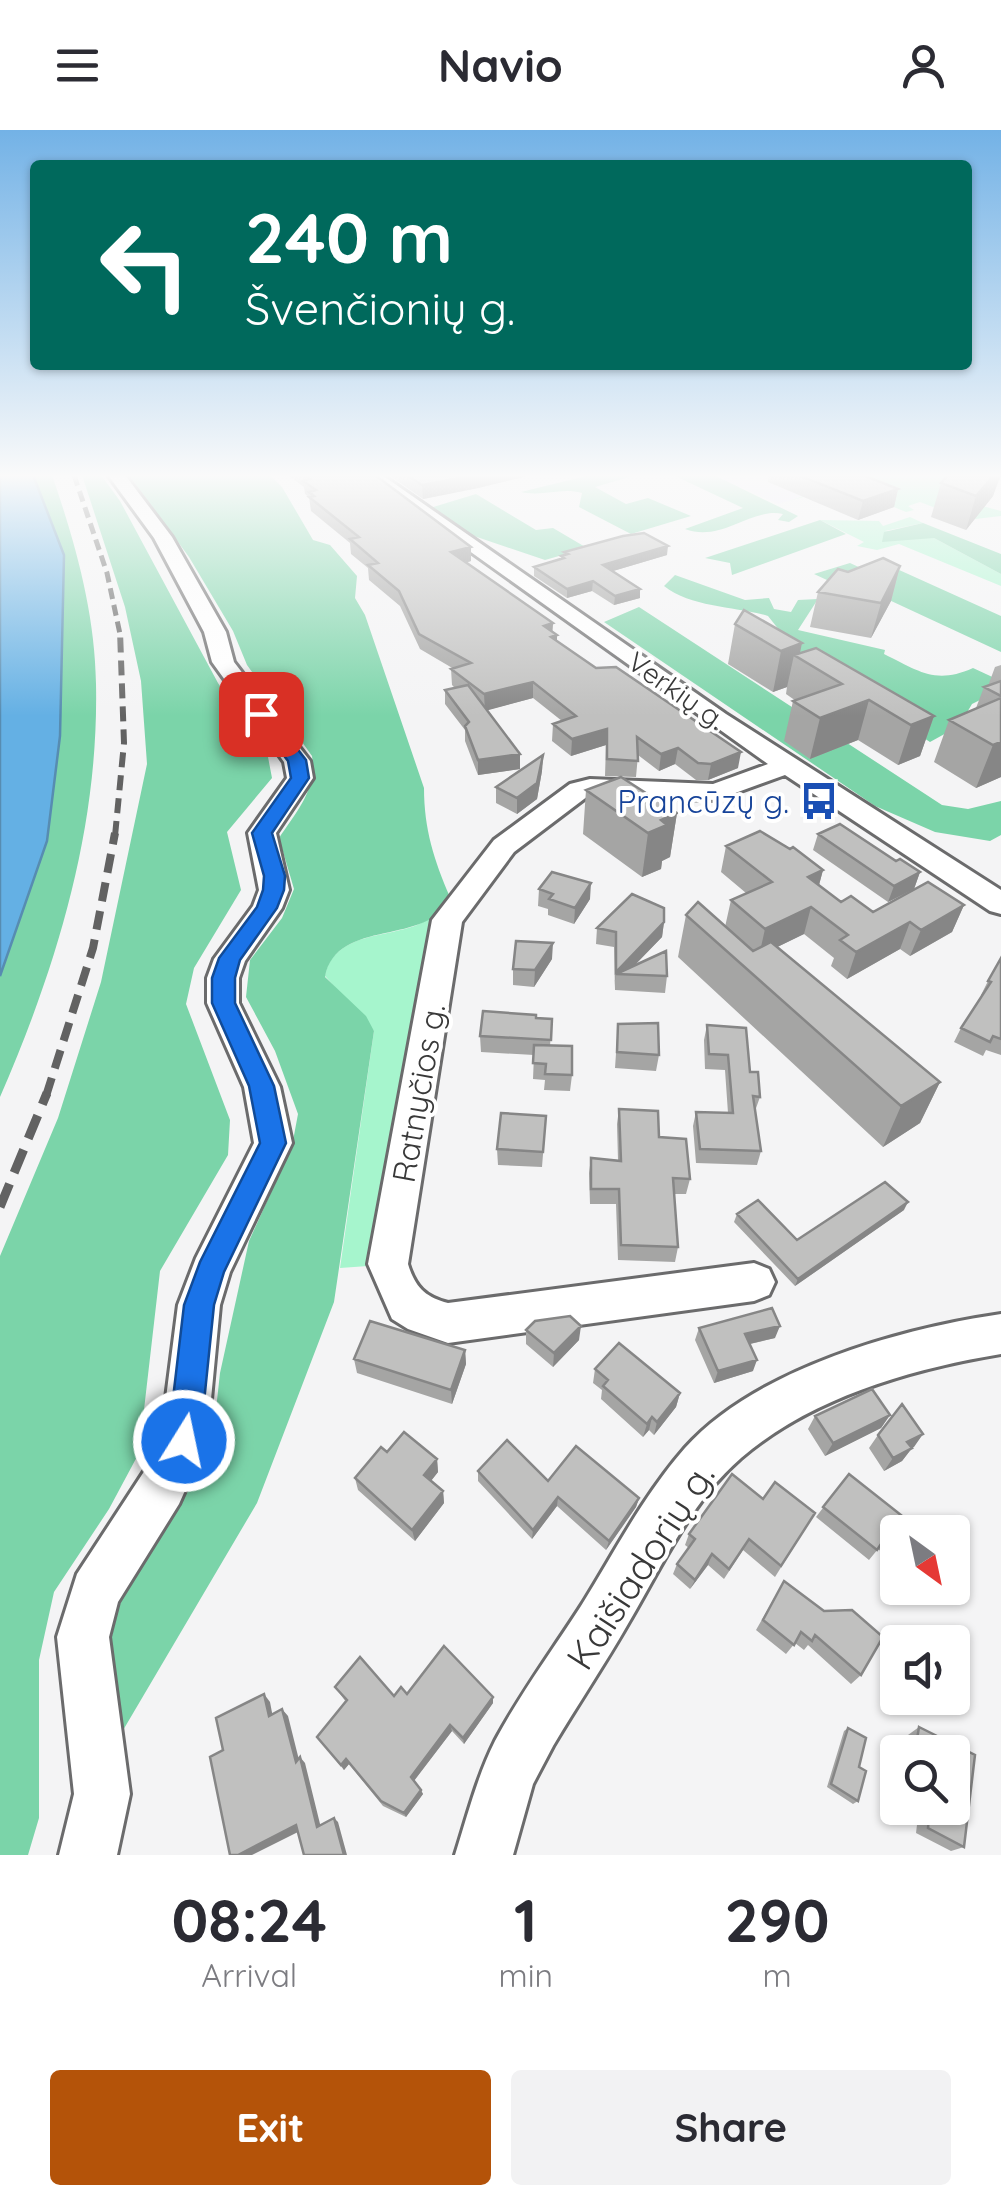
<!DOCTYPE html>
<html lang="en">
<head>
<meta charset="utf-8">
<style>
  body { margin:0; font-family:Quicksand,sans-serif; background:#f2f2f3; color:#2b2b33; height:100vh; display:flex; flex-direction:column; font-size:38px; white-space:nowrap }
  * { box-sizing:border-box; margin:0 }
  p { font-size:32px; color:#7c7c81 }
  .icon { flex:none; width:55px; height:55px; fill:none; stroke:currentColor; stroke-width:2; stroke-linecap:round; stroke-linejoin:round }
  .map { position:relative; height:1725px; overflow:hidden }
  .sheet { display:flex; flex-direction:column; background:#fff; flex:1 }
  .sheet>* { flex:none }
  .hud { position:absolute; left:30px; top:30px; width:942px; height:210px; border-radius:10px; box-shadow:0 2px 8px #0004; background:#00695c; color:#fff; overflow:hidden }
  .needle { width:65px; rotate:147deg }
  .fabs { position:absolute; left:880px; top:1385px; display:grid; gap:20px }
  .fabs a { display:grid; place-items:center; width:90px; height:90px; border-radius:10px; background:#fff; box-shadow:0 2px 8px #0004; font-size:50px }
  .pin { position:absolute; display:grid; place-items:center; width:85px; height:85px; color:#fff; margin:-42px; border-radius:20px; box-shadow:0 5px 15px #0006 }
  .me { position:absolute; width:110px; margin:-55px; rotate:10deg; stroke-linejoin:round; filter:drop-shadow(0 0 8px #0008) }
  .turn { display:flex; align-items:center; gap:35px; height:210px; padding:0 50px; font-size:45px }
  .turn .icon { width:130px; height:130px; stroke-width:2.5 }
  .turn b { display:block; font-size:70px; line-height:85px }
  .eta { display:flex; justify-content:space-evenly; align-items:center; height:170px; text-align:center }
  .eta b { font-size:60px; font-weight:800; line-height:70px }
  .cta { display:flex; gap:20px; margin-top:auto; padding:20px 50px }
  .cta a { flex:1; height:115px; border-radius:10px; background:#b45309; color:#fff; font-size:40px; font-weight:800; line-height:115px; text-align:center }
  .cta a+a { background:#f2f2f3; color:#2b2b33 }
  header { display:flex; justify-content:space-between; align-items:center; height:130px; padding:0 50px; background:#fff; font-size:45px; font-weight:800 }
  .map>svg:first-child { display:block }
  .education { fill:#ede7fd }
  .green { fill:#a6f5cd }
  .forest { fill:#7bd4a9 }
  .water { fill:#64b0e4; stroke:#578cb1; stroke-width:2.5 }
  .lines { fill:none; stroke-linecap:round; stroke-linejoin:round }
  .minor-casing { stroke:#6b6b6c; stroke-width:6 }
  .minor { fill:#fff; fill-rule:evenodd }
  .rail-far3 { stroke:#626262; stroke-width:5; stroke-dasharray:11 6; stroke-linecap:butt }
  .rail-far2 { stroke:#626262; stroke-width:6; stroke-dasharray:15 8; stroke-linecap:butt }
  .rail-far1 { stroke:#626262; stroke-width:8; stroke-dasharray:19 10; stroke-linecap:butt }
  .rail { stroke:#626262; stroke-width:9; stroke-dasharray:25 12; stroke-linecap:butt }
  .wall { fill:#a5a5a4 }
  .shaded-wall { fill:#868686 }
  .building { fill:#c0c0bf; stroke:#868686; stroke-width:2.5 }
  .route { fill:#1a73e8; stroke:#114b97; stroke-width:2.5 }
  .labels { text-anchor:middle; dominant-baseline:central; stroke-width:8; stroke-linejoin:round; paint-order:stroke }
  .far-street-label { font-size:28px; fill:#393939; stroke:#fff }
  .transit-label { font-size:32px; fill:#164399; stroke:#fff; text-anchor:end }
  .street-label { font-size:32px; fill:#393939; stroke:#fff }
  .near-street-label { font-size:38px; fill:#393939; stroke:#fff }
</style>
</head>
<body>
<header><svg class="icon" aria-label="menu" viewBox="0 0 24 24"><path d="M4 6h16M4 12h16M4 18h16"/></svg>Navio<svg class="icon" aria-label="person" viewBox="0 0 24 24"><circle cx="12" cy="8" r="4"/><path d="M4 21q1-7 8-7t8 7"/></svg></header>
<div class="map">
<svg width="1001" height="1725" viewBox="0 0 1001 1725">
  <rect width="100%" height="100%" fill="#f4f4f5"/>
  <path class="education" d="M714,345H866L778,374Z"/>
  <path class="green" d="M866,345H971L964,371L1001,381V386L967,390L920,372L908,376L914,380L906,382L843,356L789,371Z
    M910,387L923,393L885,401L934,408L1001,444V456L899,414L877,420L857,416L864,412L820,390L879,391L883,396Z
    M445,779L426,814L382,1135L340,1138L374,901L325,846C334,803 384,808 417,795C427,791 436,784 445,779Z"/>
  <path class="forest" d="M33,345H52C75,412 95,482 96,554C99,698 57,836 0,967V846L47,711L64,425Z
    M82,345H101L120,371L218,553L268,627L272,648L227,702L241,760L194,838L186,874L230,990L228,1025L160,1141L139,1323L109,1379L54,1462L39,1530V1688L28,1725H0V1126L58,988L101,852L147,634L141,551L125,477Z
    M129,345H270L282,357L313,410L330,415L357,446L355,468L365,485L424,658C424,699 434,730 450,767C429,818 337,786 325,847L366,886L374,901L334,1172L257,1373L122,1602L108,1524L120,1469L170,1392L213,1307L220,1243L249,1111L292,1016L298,984L275,921L246,867L250,830L282,788L294,759L279,708C297,681 317,659 312,626L247,535L233,501L189,427Z
    M590,345H636L595,357L626,374L648,368L691,386L631,404L579,377L582,363C561,357 543,367 521,362Z
    M673,345H714L798,386L789,392L778,390L783,384C751,377 722,413 685,399L743,378Z
    M476,364L536,400L553,398L587,418L545,430L471,405L430,378Z
    M820,390L846,404L732,445L730,433L705,428Z
    M923,393L1001,424V444L934,408L882,412L884,402Z
    M850,433L878,446L897,439L1001,486V522L874,463L842,457L814,444Z
    M675,445L745,470L769,468L774,479L791,482L798,470L818,469L798,500L885,520L884,524C919,541 935,555 973,538L1001,551L996,562L972,574L959,596L930,612L803,530L768,486C735,476 692,478 664,456Z
    M639,477L942,675L968,679L1001,671V705L990,711L935,702L875,676L604,492Z"/>
  <path class="water" d="M0,345H33L64,425L60,606L47,711L0,846Z"/>
  <g class="lines">
    <g class="minor-casing">
      <path id="minor" d="M108,345H125L172,407L226,502L234,532L310,631L313,648L276,703L289,760L282,778L245,831L239,848V873L280,957L292,1013L230,1142L220,1175L207,1311L179,1374L118,1472L109,1507L130,1664L117,1725H59L74,1664L57,1507L77,1444L145,1340L161,1307L178,1175L196,1128L254,1013L244,957L207,873V848L214,829L253,776L259,760L248,703L287,648L284,632L212,532L204,502L154,408Z
        M363,345H382L726,584L1001,760V784L990,781L785,645L716,670L588,666L514,722L462,792L408,1134C415,1157 425,1167 448,1173L754,1133L769,1139L775,1152L769,1165L754,1171L448,1213L408,1199L392,1189L368,1134L432,790L494,710L570,654L590,649L713,654L768,634Z
        M1001,1184V1224C911,1239 812,1267 741,1328C691,1371 662,1436 629,1492C605,1534 578,1574 553,1616L533,1654L513,1725H455C467,1687 477,1647 495,1611C520,1564 552,1521 581,1476C614,1423 643,1366 685,1318C756,1239 899,1199 1001,1184Z"/>
    </g>
    <use href="#minor" class="minor"/>
    <path class="rail-far3" d="M74,345L107,443L120,504"/>
    <path class="rail-far2" d="M115,706L124,613L120,501"/>
    <path class="rail-far1" d="M46,966L93,818L115,703"/>
    <path class="rail" d="M0,1077L47,963"/>
  </g>
  <path class="wall" d="M288,345H375L471,417V431L466,433L553,493L552,502L557,505V512L738,638L708,650H696L675,634L659,641L638,625L636,647L605,646L606,615L571,626L552,611L553,594L562,591L533,568L487,580L520,624V639L478,645L465,611V600L445,574V560L455,558L452,555L451,539H454L420,519L400,476L369,450L368,438L351,424L350,413L311,381L309,367L305,364L304,357Z
    M389,345H531L478,358L423,369Z
    M769,345H863L898,359L894,377L858,390L768,352Z
    M998,348L993,366L966,400L931,387L941,353Z
    M564,422L667,425L613,441L640,459V468L614,475L592,461L567,468L534,446V437L561,429Z
    M900,436L891,471L871,508L810,497L818,462L848,442Z
    M735,494L934,586L920,626L898,635L858,610L810,629L784,611L793,571H796L786,564L787,557L773,562L728,534Z
    M1001,535V647L976,658L934,632L949,590L976,578L984,557L988,556L995,537Z
    M543,625L542,641L537,669L517,684L496,673V657Z
    M586,660L677,683L670,727L662,731L661,739L642,747L583,704Z
    M818,704L896,731L920,742L914,759L888,772L813,720Z
    M726,716L823,740L819,755L841,772L873,782L964,775L952,802L910,826L900,819L847,849L831,836L834,828L804,804L777,817L940,952L920,993L883,1017L678,827L686,785L725,797L731,770L746,763L721,742Z
    M539,759L590,769L574,794L548,785V779L538,776Z
    M664,792L662,807L635,835L667,846L665,863L615,860L614,817L596,814L597,798Z
    M1001,828V925L986,920L983,926L954,912L961,898L982,866L981,865L988,851Z
    M552,829L534,857L513,855V839Z
    M536,888L552,889L550,916L572,945L570,961L544,960L545,950L533,949L534,925L481,922L480,906Z
    M618,894L659,925L656,941L615,938Z
    M707,895L750,942L760,967L755,981L761,1021L757,1035L696,1033L693,996L696,982L728,983L725,940L705,939L704,910Z
    M619,979L690,1049L686,1064H674L678,1117L675,1132L618,1130L616,1074H590L589,1043L591,1028L618,1030L617,994Z
    M546,986L542,1037L498,1035L497,1019Z
    M904,1080L795,1156L734,1092L737,1084L797,1110Z
    M699,1198L775,1208L750,1214L753,1241L714,1253L695,1210Z
    M526,1200L579,1210L553,1237L526,1214Z
    M465,1220L466,1234L452,1274L357,1243L354,1229Z
    M595,1239L680,1263L676,1277L654,1305L649,1300L643,1307L601,1269L602,1260L593,1253Z
    M890,1285L881,1298L825,1326L808,1299L815,1286Z
    M923,1304L902,1331L884,1341L869,1318L878,1305Z
    M387,1322L437,1329L438,1342L431,1351L443,1361L444,1373L415,1411L358,1360L355,1348Z
    M478,1341L548,1351L639,1368L636,1377L606,1420L557,1376L532,1409L478,1351Z
    M849,1344L891,1413L883,1423L878,1419L869,1430L816,1387Z
    M763,1369L815,1383L775,1447L743,1420L724,1449L708,1435L690,1459L673,1444L677,1434L689,1418L685,1415L689,1404Z
    M784,1451L861,1545L851,1554L808,1515L804,1520L795,1513L786,1524L756,1500Z
    M335,1557L394,1566L407,1564L493,1573L464,1614L452,1601L414,1651L423,1664L406,1687L383,1676L349,1634L344,1640L317,1607L346,1572Z
    M919,1597L975,1625L964,1717L951,1721L916,1703L919,1678H952V1622H905L908,1605Z
    M848,1598L859,1637L858,1671L853,1674L827,1657L844,1601Z"/>
  <path class="shaded-wall" d="M475,345H531L478,358L423,369L422,355Z
    M991,345H1001L993,366L966,400L976,366Z
    M898,359L894,377L858,390L863,371Z
    M668,416L667,425L603,444V435Z
    M471,417V431L452,436L451,422Z
    M900,436L891,471L871,508L881,473Z
    M593,451L592,461L567,468V459Z
    M640,459V468L614,475L615,466Z
    M553,493L552,507L557,505V520L544,496Z
    M802,513L799,528L794,525L787,557L773,562L781,521Z
    M533,552V568L485,581L484,564Z
    M869,570L858,610L810,629L820,588Z
    M934,586L920,626L898,635L911,595Z
    M1001,596V647L976,658L993,615Z
    M607,599L606,615L571,626L572,609Z
    M678,618L675,634L659,641L661,624Z
    M741,622L738,638L708,650L711,634Z
    M520,624V639L478,645V630Z
    M543,625L542,641L537,669L517,684V668Z
    M677,683L670,727L662,731L661,739L642,747L648,703L661,690Z
    M823,740L816,766L808,747Z
    M920,742L914,759L888,772L894,756Z
    M591,753L590,769L574,794L575,778Z
    M964,775L952,802L910,826L921,800Z
    M811,777L804,804L759,826L765,799Z
    M664,792L662,807L626,844H616L614,857L616,842Z
    M910,792L900,819L847,849L856,822Z
    M553,813L552,829L534,857L535,840Z
    M940,952L920,993L883,1017L901,976Z
    M908,1072L904,1080L795,1156L798,1149Z
    M581,1196L579,1210L553,1237L554,1223Z
    M780,1196L775,1208L741,1216L745,1204Z
    M465,1220L466,1234L452,1274L451,1260Z
    M757,1230L753,1241L714,1253L718,1241Z
    M680,1263L676,1277L654,1305L657,1292Z
    M890,1285L881,1298L825,1326L833,1313Z
    M652,1287L649,1300L643,1307L647,1294Z
    M923,1304L914,1317L898,1324L907,1312Z
    M912,1318L902,1331L884,1341L893,1328Z
    M437,1329L438,1342L426,1357L424,1345Z
    M443,1361L444,1373L415,1411L412,1400Z
    M558,1367L557,1376L532,1409L533,1400Z
    M639,1368L636,1377L606,1420L609,1411Z
    M712,1424L708,1435L690,1459L695,1450Z
    M264,1564L270,1572L274,1593L269,1586Z
    M493,1567V1573L464,1614L463,1608Z
    M282,1579L288,1586L301,1638L296,1632Z
    M450,1595L452,1601L413,1652L411,1647Z
    M300,1627L305,1633L322,1702L317,1697Z
    M346,1629L349,1634L344,1640L341,1635Z
    M421,1660L423,1664L406,1687L404,1683Z
    M334,1688L338,1692L347,1725H344Z
    M296,1695L302,1700L252,1725H238Z"/>
  <path class="building" d="M305,345H375L471,417L451,422L553,493L544,496L557,505L551,507L596,538L616,537L741,622L711,634L698,633L678,618L661,624L637,607L638,631L607,629V599L572,609L553,594L576,586L533,552L484,564L451,539L471,533L419,504L399,461L368,435L378,433L350,409L359,407L309,367L314,366L309,362L316,360L303,351L310,349Z
    M407,345H475L422,355Z
    M798,345H863L898,359L863,371Z
    M948,345H994L976,366L941,353Z
    M644,403L668,416L603,435L640,459L615,466L593,451L567,459L534,437L564,428L561,426L568,424L564,422L623,406Z
    M883,428L900,436L881,473L818,462L838,439L848,442Z
    M744,480L802,513L781,521L735,494Z
    M816,518L934,586L911,595L869,570L820,588L793,571L842,554L794,525Z
    M1001,551V566L984,557Z
    M468,555L520,624L478,630L465,596L469,592L445,560Z
    M1001,568V612L993,615L949,590Z
    M543,625L537,653L517,668L496,657Z
    M621,647L677,683L661,690L667,695L648,703L586,660Z
    M840,694L896,731L900,729L920,742L894,756L818,704Z
    M760,701L790,719L793,717L823,740L808,747L841,772L851,766L873,782L928,752L964,775L921,800L910,792L856,822L840,810L848,805L811,777L765,799L731,770L772,752L726,716Z
    M552,742L591,753L575,778L549,769L553,764L539,759Z
    M632,764L664,778V792L616,842V802L597,798Z
    M698,772L753,821L771,812L940,952L901,976L686,785Z
    M516,811L553,813L535,840L513,839Z
    M666,821L667,846L616,844Z
    M1001,828V909L993,906L990,912L961,898L991,852L988,851Z
    M483,881L536,885V888L552,889L551,910L480,906Z
    M658,893L659,925L617,922L618,894Z
    M707,895L746,898L750,942H758L760,967L753,966L761,1021L700,1019L696,982L733,983L728,925L709,924Z
    M534,915L572,916V945L545,944L546,934L533,933Z
    M619,979L658,981L659,1007L686,1009L690,1049L673,1048L678,1117L621,1115L619,1059H591V1028L621,1031Z
    M501,983L546,986L543,1022L497,1019Z
    M885,1052L908,1072L798,1149L737,1084L758,1070L797,1110Z
    M772,1178L780,1196L745,1204L757,1230L718,1241L699,1198Z
    M570,1186L581,1196L554,1223L526,1200L535,1191Z
    M370,1191L465,1220L451,1260L354,1229Z
    M619,1213L680,1263L657,1292L652,1287L647,1294L603,1256L608,1250L595,1239Z
    M872,1259L890,1285L833,1313L815,1286Z
    M902,1274L923,1304L907,1312L912,1318L893,1328L878,1305Z
    M404,1302L437,1329L424,1345L443,1361L412,1400L355,1348L381,1317L387,1322Z
    M507,1310L548,1351L576,1316L639,1368L609,1411L558,1367L533,1400L478,1341Z
    M732,1344L763,1369L775,1352L815,1383L781,1436L749,1409L729,1439L712,1424L695,1450L677,1434L695,1409L689,1404Z
    M849,1344L906,1389L891,1413L885,1408L877,1420L823,1377Z
    M784,1451L824,1481L852,1480L883,1507L861,1545L815,1505L812,1511L801,1502L794,1515L763,1490Z
    M444,1516L493,1567L463,1608L450,1595L411,1647L421,1660L404,1683L381,1671L346,1629L341,1635L317,1607L347,1570L335,1557L360,1527L394,1566L401,1557L407,1564Z
    M264,1564L269,1586L282,1579L296,1632L300,1627L317,1697L334,1688L344,1725H304L296,1695L238,1725H230L210,1627L223,1620L216,1588Z
    M919,1597L975,1625L964,1717L928,1698L930,1678H952V1622H915Z
    M848,1598L866,1608L859,1637L866,1641L858,1671L831,1654Z"/>
  <linearGradient id="sky" x2="0" y2="1"><stop stop-color="#73b2e6"/><stop offset="0.59" stop-color="#fafafa"/><stop offset="1" stop-color="#fafafa" stop-opacity="0"/></linearGradient>
  <rect width="1001" height="586" fill="url(#sky)"/>
  <path class="route" d="M261,578L267,580L306,630L309,648L272,703L285,746L284,760L277,778L240,830L235,848V873L274,956L286,1013L224,1142L214,1175L200,1311L195,1323L184,1327L172,1323L168,1311L184,1175L200,1132L260,1013L249,956L212,873V848L219,828L257,777L263,760L264,746L252,703L291,648L288,631L253,584Z"/>
  <defs>
    <g id="bus-bare" transform="scale(3)"><path d="M-5-6H5V4H4V6H2V4H-2V6H-4V4H-5ZM-3.5-4V0h7V-4ZM-3.5 1.2v1.5H-2V1.2ZM2 1.2v1.5H3.5V1.2Z" fill="#1a4fb4" stroke="#fff" stroke-width="2.5" paint-order="stroke"/></g>
  </defs>
  <g fill-rule="evenodd">
    <use href="#bus-bare" x="819" y="671"/>
  </g>
  <g class="labels">
    <g class="far-street-label">
      <text transform="translate(677 560) rotate(35)">Verkių g.</text>
    </g>
    <g class="transit-label">
      <text x="789" y="671">Prancūzų g.</text>
    </g>
    <g class="street-label">
      <text transform="translate(418 963) rotate(-80)">Ratnyčios g.</text>
    </g>
    <g class="near-street-label">
      <text transform="translate(640 1436) rotate(-57)">Kaišiadorių g.</text>
    </g>
  </g>
</svg>
<div class="fabs">
<a><svg class="needle" viewBox="-14 -14 28 28"><path d="M0-13l5 13h-10z" fill="#e53935"/><path d="M0 13l5-13h-10z" fill="#7c7c81"/></svg></a>
<a><svg class="icon" aria-label="sound" viewBox="0 0 24 24"><path d="M4 9h4l5-4v14l-5-4H4zM17 9q2 3 0 6"/></svg></a>
<a><svg class="icon" aria-label="search" viewBox="0 0 24 24"><circle cx="10" cy="10" r="6"/><path d="M15 15l6 6"/></svg></a>
</div>
<div class="pin" style="left:261px;top:584px;background:#d93025"><svg class="icon" aria-label="arrive" viewBox="0 0 24 24"><path d="M6 21V4h12l-3 4 3 4H6"/></svg></div>
<svg class="me" style="left:184px;top:1311px" viewBox="-20 -20 40 40"><circle r="17" fill="#1a73e8" stroke="#fff" stroke-width="3"/><path d="M0-11L8 9 0 5-8 9z" fill="#fff"/></svg>
<div class="hud">
<div class="turn"><svg class="icon" aria-label="left" viewBox="0 0 24 24"><path d="M17 20v-9H6M10 6l-5 5 5 5"/></svg><div><b>240 m</b>Švenčionių g.</div></div>
</div>
</div>
<section class="sheet">
<div class="eta">
<div><b>08:24</b><p>Arrival</p></div>
<div><b>1</b><p>min</p></div>
<div><b>290</b><p>m</p></div>
</div>
<div class="cta"><a>Exit</a><a>Share</a></div>
</section>
</body>
</html>
